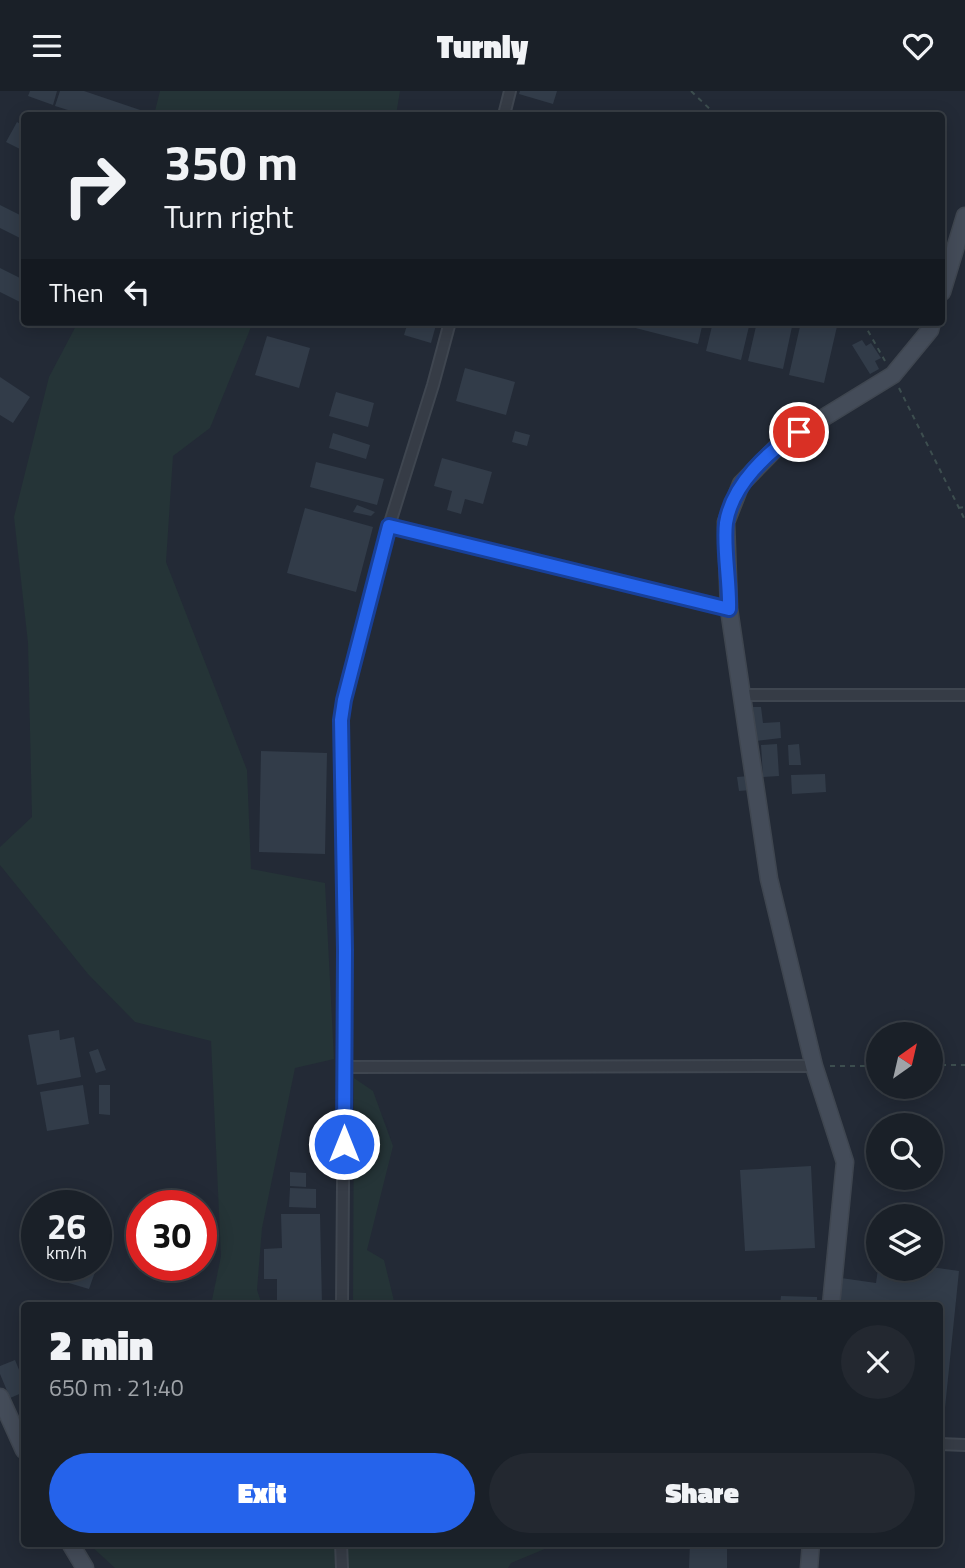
<!DOCTYPE html>
<html lang="en">
<head>
<meta charset="utf-8">
<style>
  body { margin:0; font-family:"Titillium Web",sans-serif; background:#232830; color:#f1f3f6; height:100vh; display:flex; flex-direction:column; font-size:26px; white-space:nowrap }
  * { box-sizing:border-box; margin:0 }
  p { font-size:23px; color:#9fa3a8 }
  .icon { flex:none; width:38px; height:38px; fill:none; stroke:currentColor; stroke-width:2; stroke-linecap:round; stroke-linejoin:round }
  .map { position:relative; flex:1; overflow:hidden }
  .sheet { position:absolute; left:21px; top:1211px; width:922px; height:245px; display:flex; flex-direction:column; background:#1a2028; border-radius:7px; box-shadow:0 4px 18px #0003,0 0 0 2px #383e45 }
  .sheet>* { flex:none }
  .hud { position:absolute; left:21px; top:21px; width:924px; height:214px; border-radius:7px; box-shadow:0 4px 18px #0003,0 0 0 2px #383e45; background:#1a2028; color:#f1f3f6; overflow:hidden }
  .needle { width:46px; rotate:34deg }
  .buttons { position:absolute; left:866px; top:931px; display:grid; gap:14px }
  .buttons a { display:grid; place-items:center; width:77px; height:77px; border-radius:50%; background:#1a2028; box-shadow:0 4px 18px #0003,0 0 0 2px #383e45; font-size:35px }
  .speed { position:absolute; left:21px; top:1099px; display:flex; gap:14px; font-size:35px; font-weight:700; text-align:center }
  .speed>* { display:grid; place-content:center; width:91px; height:91px; border-radius:50%; background:#1a2028; box-shadow:0 4px 18px #0003,0 0 0 2px #383e45; line-height:1 }
  .speed small { font-size:18px; font-weight:400 }
  .speed .limit { border:10px solid #d22; background:#fff; color:#111 }
  .pin { position:absolute; display:grid; place-items:center; width:60px; height:60px; color:#fff; margin:-30px; border:4px solid #fff; border-radius:50%; box-shadow:0 2px 7px #0007 }
  .me { position:absolute; width:77px; margin:-38px; rotate:0deg; stroke-linejoin:round; filter:drop-shadow(0 0 5px #0008) }
  .turn { display:flex; align-items:center; gap:24px; height:147px; padding:0 28px; font-size:32px }
  .turn .icon { width:91px; height:91px; stroke-width:2.5 }
  .turn b { display:block; font-size:49px; line-height:60px }
  .then { display:flex; align-items:center; height:66px; padding:0 28px; background:#0003; gap:14px; font-size:26px }
  .round { display:grid; place-items:center; flex:none; width:74px; height:74px; border-radius:37px; background:#232830 }
  .overview { display:flex; align-items:center; justify-content:space-between; height:119px; padding:0 28px }
  h1 { font-size:42px; font-weight:800; line-height:52px }
  .primary-button { display:flex; gap:14px; margin-top:auto; padding:14px 28px }
  .primary-button a { flex:1; height:80px; border-radius:42px; background:#2563eb; color:#fff; font-size:28px; font-weight:800; line-height:80px; text-align:center }
  .primary-button a+a { background:#232830; color:#f1f3f6 }
  header { display:flex; justify-content:space-between; align-items:center; height:91px; padding:0 28px; background:#1a2028; font-size:32px; font-weight:800 }
  .map>svg:first-child { display:block }
  .green { fill:#253437 }
  .building { fill:#323c49 }
  .lines { fill:none; stroke-linecap:round; stroke-linejoin:round }
  .street-casing { stroke:#3f4650; stroke-width:14 }
  .secondary-casing { stroke:#3f4650; stroke-width:19 }
  .path { stroke:#3d4e4f; stroke-width:2; stroke-dasharray:5 5; stroke-linecap:butt }
  .street { stroke:#363c46; stroke-width:10 }
  .secondary { stroke:#444c59; stroke-width:16 }
  .route-casing { stroke:#184099; stroke-width:18 }
  .route { stroke:#2563eb; stroke-width:12 }
</style>
</head>
<body>
<header><svg class="icon" aria-label="menu" viewBox="0 0 24 24"><path d="M4 6h16M4 12h16M4 18h16"/></svg>Turnly<svg class="icon" aria-label="heart" viewBox="0 0 24 24"><path d="M12 20l-8-8c-3-5 5-10 8-4 3-6 11-1 8 4z"/></svg></header>
<div class="map">
<svg width="965" height="1477" viewBox="0 0 965 1477">
  <rect width="100%" height="100%" fill="#232a36"/>
  <path class="green" d="M160,0H400L396,24H154Z
    M78,231H253L210,337L173,365L166,471L247,679L251,778L325,792L334,968L295,977L262,1137L257,1199L262,1214H211L221,1165L211,950L135,931L88,883L0,774V756L32,726L28,552L14,426L49,286Z
    M354,987L373,1000L393,1055L367,1159L384,1169L395,1214H353Z
    M89,1453H550L547,1457L511,1472L508,1477H115Z"/>
  <path class="building" d="M30,0H57L53,14L28,5Z
    M60,0H84L149,22L148,24H84L55,15Z
    M520,0H557L553,13L519,3Z
    M17,31L24,35V60L6,51Z
    M0,114L24,126V149L0,137Z
    M0,177L24,189V213L0,201Z
    M408,231H429L436,234L431,252L404,244Z
    M612,231H703L698,253Z
    M713,231H750L741,269L706,260Z
    M757,231H793L783,278L748,270Z
    M801,231H838L824,292L789,284Z
    M267,245L310,257L299,297L255,284Z
    M862,249L866,255L871,252L881,267L875,270L879,278L870,283L852,254Z
    M465,277L515,291L506,324L456,310Z
    M0,286L30,306L13,332L0,324Z
    M336,301L374,312L368,336L329,325Z
    M515,340L530,344L527,355L512,351Z
    M333,342L370,354L366,368L329,357Z
    M442,367L492,381L483,413L465,408L461,423L447,419L452,400L434,395Z
    M316,371L384,388L377,414L310,396Z
    M357,414L375,421L371,425L353,421Z
    M305,417L373,436L356,501L287,482Z
    M753,616H761L763,632L780,631L781,647L756,650Z
    M777,653L779,685L763,686L761,654Z
    M799,653L801,674H789L788,654Z
    M261,660L327,662L325,763L259,761Z
    M825,683L826,701L792,703L791,684Z
    M749,685L751,699L739,700L737,686Z
    M59,939L60,949L74,946L81,986L37,994L28,944Z
    M98,958L106,979L96,982L89,961Z
    M83,994L89,1033L47,1040L40,1001Z
    M99,994H110V1024L99,1023Z
    M811,1075L815,1157L745,1160L740,1079Z
    M290,1081L306,1082V1096L290,1095Z
    M290,1097L316,1098V1117L289,1116Z
    M281,1123H320L322,1214H277V1188H264V1158L282,1157Z
    M96,1148L106,1150L89,1198L62,1190L67,1174H96Z
    M931,1176L959,1180L942,1346H940V1214H839L841,1187L876,1192L878,1178L901,1180V1178Z
    M781,1205L817,1206V1214H780Z
    M15,1269L24,1291V1301L10,1307L0,1283V1275Z
    M690,1452H727V1477H689Z"/>
  <g class="lines">
    <g class="street-casing">
      <path id="street" d="M504,24L510,0
        M389,435L729,518
        M743,604H965
        M344,976L814,975
        M342,1214L345,859L341,629L344,609L389,435L433,294L450,231
        M940,1353L965,1354
        M341,1452L342,1477"/>
    </g>
    <g class="secondary-casing">
      <path id="secondary" d="M942,201L965,125
        M831,1214L845,1071L814,975L769,788L729,518L726,431L741,393L779,354L893,284L930,239L932,231
        M0,1306L24,1359
        M70,1452L85,1477
        M809,1477L811,1452"/>
    </g>
    <path class="path" d="M691,0L716,24
      M863,231L885,270
      M899,297L965,429
      M958,417L965,416
      M931,974H965
      M830,975H878"/>
    <use href="#street" class="street"/>
    <use href="#secondary" class="secondary"/>
  </g>
  <g class="lines">
    <g class="route-casing">
      <path id="route" d="M344,1053L345,859L341,629L344,609L389,435L729,518C730,492 723,456 726,432C732,394 768,360 799,341"/>
    </g>
    <use href="#route" class="route"/>
  </g>
</svg>
<div class="buttons">
<a><svg class="needle" viewBox="-14 -14 28 28"><path d="M0-13l5 13h-10z" fill="#e53935"/><path d="M0 13l5-13h-10z" fill="#9fa3a8"/></svg></a>
<a><svg class="icon" aria-label="search" viewBox="0 0 24 24"><circle cx="10" cy="10" r="6"/><path d="M15 15l6 6"/></svg></a>
<a><svg class="icon" aria-label="layers" viewBox="0 0 24 24"><path d="M12 4l9 5-9 5-9-5zM3 14l9 5 9-5"/></svg></a>
</div>
<div class="speed"><div>26<small>km/h</small></div><div class="limit">30</div></div>
<div class="pin" style="left:799px;top:341px;background:#d93025"><svg class="icon" aria-label="arrive" viewBox="0 0 24 24"><path d="M6 21V4h12l-3 4 3 4H6"/></svg></div>
<svg class="me" style="left:344px;top:1053px" viewBox="-20 -20 40 40"><circle r="17" fill="#2563eb" stroke="#fff" stroke-width="3"/><path d="M0-11L8 9 0 5-8 9z" fill="#fff"/></svg>
<div class="hud">
<div class="turn"><svg class="icon" aria-label="right" viewBox="0 0 24 24"><path d="M7 20v-9h11M14 6l5 5-5 5"/></svg><div><b>350 m</b>Turn right</div></div>
<div class="then">Then<svg class="icon" aria-label="left" viewBox="0 0 24 24"><path d="M17 20v-9H6M10 6l-5 5 5 5"/></svg></div>
</div>
<section class="sheet">
<div class="overview"><div><h1>2 min</h1><p>650 m · 21:40</p></div><a class="round"><svg class="icon" aria-label="close" viewBox="0 0 24 24"><path d="M6 6l12 12M18 6L6 18"/></svg></a></div>
<div class="primary-button"><a>Exit</a><a>Share</a></div>
</section>
</div>
</body>
</html>
